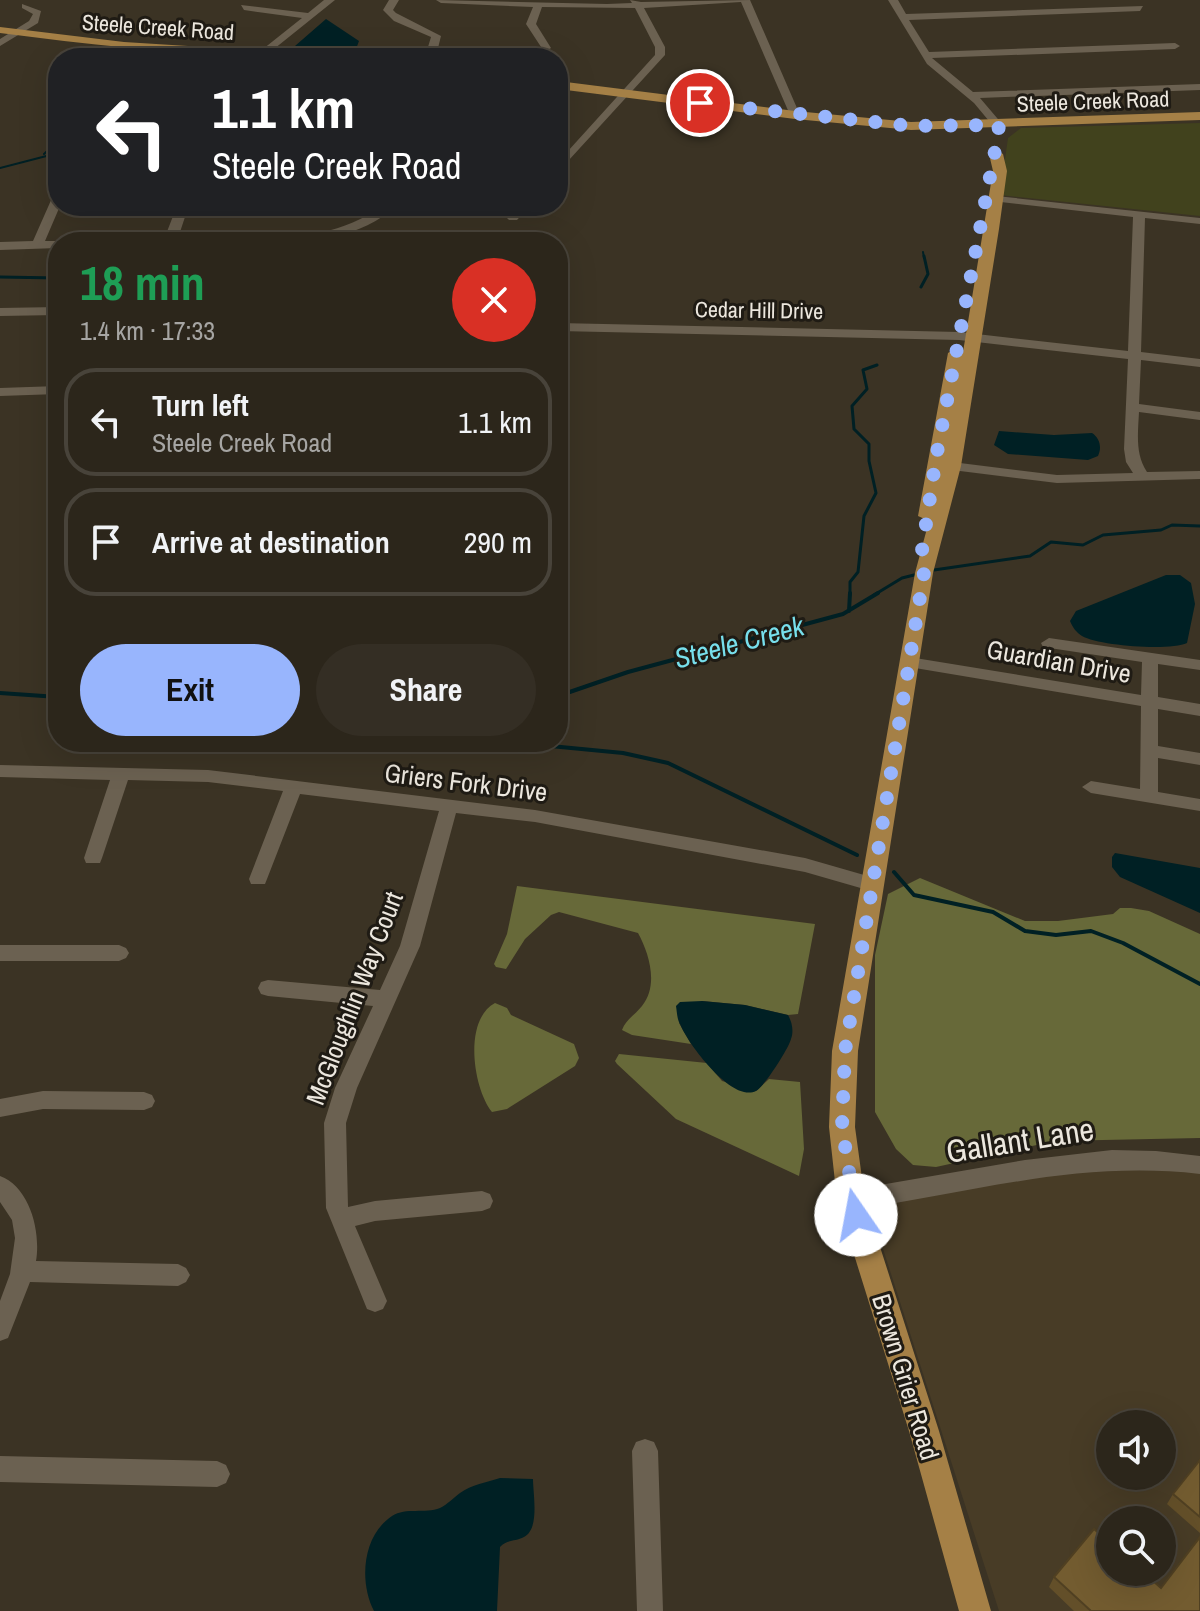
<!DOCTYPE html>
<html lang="en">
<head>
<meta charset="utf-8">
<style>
  body { margin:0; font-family:"Archivo Narrow",sans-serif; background:#342e24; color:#f1f3f6; height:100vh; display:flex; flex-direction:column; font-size:30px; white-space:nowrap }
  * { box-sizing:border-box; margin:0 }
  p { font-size:26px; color:#a6a5a3 }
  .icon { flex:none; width:44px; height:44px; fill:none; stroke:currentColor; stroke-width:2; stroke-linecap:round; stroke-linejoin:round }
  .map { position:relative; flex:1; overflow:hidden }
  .panel { position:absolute; left:48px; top:232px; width:520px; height:520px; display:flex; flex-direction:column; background:#2c261b; border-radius:32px; box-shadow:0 8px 32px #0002,0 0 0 2px #48433a }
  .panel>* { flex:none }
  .hud { position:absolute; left:48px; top:48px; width:520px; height:168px; border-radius:32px; box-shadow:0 8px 32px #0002,0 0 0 2px #48433a; background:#202124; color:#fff; overflow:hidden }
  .tools { position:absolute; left:1096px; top:1410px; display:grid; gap:16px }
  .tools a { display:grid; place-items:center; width:80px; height:80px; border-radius:50%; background:#2c261b; box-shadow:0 8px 32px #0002,0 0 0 2px #48433a; font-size:40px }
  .pin { position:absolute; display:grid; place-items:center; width:68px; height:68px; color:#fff; margin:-34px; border:4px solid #fff; border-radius:50%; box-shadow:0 2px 8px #0007 }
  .me { position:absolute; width:88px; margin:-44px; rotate:348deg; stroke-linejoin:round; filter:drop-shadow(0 0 6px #0008) }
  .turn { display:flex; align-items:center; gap:28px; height:168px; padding:0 32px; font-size:36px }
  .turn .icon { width:104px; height:104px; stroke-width:2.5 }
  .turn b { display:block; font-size:56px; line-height:68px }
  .round { display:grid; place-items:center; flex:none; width:84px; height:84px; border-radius:42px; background:#342e24 }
  .headline { display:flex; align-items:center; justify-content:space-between; height:136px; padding:0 32px }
  h1 { font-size:48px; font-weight:700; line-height:60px; color:#1e9e55 }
  .primary-button { display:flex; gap:16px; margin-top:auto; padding:16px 32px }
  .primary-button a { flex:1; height:92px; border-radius:48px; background:#98b5fd; color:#111; font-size:32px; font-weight:700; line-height:92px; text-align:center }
  .primary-button a+a { background:#342e24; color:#f1f3f6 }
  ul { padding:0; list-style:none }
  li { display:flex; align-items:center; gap:24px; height:108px; margin:0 16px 12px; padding:0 16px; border:4px solid #48433a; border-radius:32px }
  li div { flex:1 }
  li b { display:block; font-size:30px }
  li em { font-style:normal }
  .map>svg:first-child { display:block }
  .built { fill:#483c26; fill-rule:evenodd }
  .green { fill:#41421d }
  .forest { fill:#676939 }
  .water { fill:#002024 }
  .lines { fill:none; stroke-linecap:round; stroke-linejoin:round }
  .stream-far2 { stroke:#002024; stroke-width:2 }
  .stream-far1 { stroke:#002024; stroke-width:3 }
  .stream { stroke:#002024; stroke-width:4 }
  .minor { fill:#6b6151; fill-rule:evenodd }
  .major { fill:#a58046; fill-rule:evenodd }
  .wall { fill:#634f29 }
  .building { fill:#735c30; stroke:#504022; stroke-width:2 }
  .route { stroke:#98b5fd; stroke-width:14; stroke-dasharray:0 25.2 }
  .labels { text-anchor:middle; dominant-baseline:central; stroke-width:6; stroke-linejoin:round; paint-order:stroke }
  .far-street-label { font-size:22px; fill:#ece7de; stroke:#1f1b14 }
  .street-label { font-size:26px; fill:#ece7de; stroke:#1f1b14 }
  .water-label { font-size:28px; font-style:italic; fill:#77dfec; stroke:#1f1b14 }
  .near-street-label { font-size:32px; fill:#ece7de; stroke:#1f1b14 }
</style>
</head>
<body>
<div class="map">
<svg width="1200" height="1611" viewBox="0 0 1200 1611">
  <rect width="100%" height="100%" fill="#3b3324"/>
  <path class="built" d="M1051,1169L1200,1171V1611H999L869,1205ZM1110,1424H1162V1476H1110ZM1110,1520H1162V1572H1110Z"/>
  <path class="green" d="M1200,123V216L1000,195L1008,138L1021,128Z"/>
  <path class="forest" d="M920,878L1025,921H1058L1113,914L1120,908H1131L1149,911L1200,934V1138L1055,1141L936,1167L913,1165L896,1149L875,1112V955L888,894Z
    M517,886L815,924L798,1014L788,1015L745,1005L702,1001L679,1023L691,1044L632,1035L622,1030C626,1019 635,1015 642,1006C659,985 649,953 638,933L559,912L551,915L525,939L506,969L496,967L494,964L507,934Z
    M495,1003L507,1008L511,1015L574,1044L579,1058L575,1066L507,1109L492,1112C473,1088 463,1020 495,1003Z
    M619,1054L707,1063L722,1081L756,1091L769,1079L800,1082L804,1149L799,1176L676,1119L617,1064L615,1061Z"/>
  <path class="water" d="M326,19L359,41L356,49L342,51L295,46Z
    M999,431L1054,435L1092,433C1100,438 1102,448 1098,456L1088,460L1008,454L994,445Z
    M1166,575H1180L1191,583L1195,604L1187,643C1170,651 1099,646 1082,636C1076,632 1073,628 1070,621L1076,611Z
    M1115,853L1200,868V913L1120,877L1112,867V857Z
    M702,1001L745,1005L788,1015C792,1022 794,1031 791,1039C789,1048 764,1087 756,1091C732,1103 688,1044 680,1024C677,1019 677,1012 676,1006L680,1002Z
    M500,1478L533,1479C533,1494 540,1529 524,1537C515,1542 507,1539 500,1547L497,1611H374C359,1582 362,1536 392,1516C406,1507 425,1514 440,1508C448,1504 453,1498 460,1493C471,1485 487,1482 500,1478Z"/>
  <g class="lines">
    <path class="stream-far2" d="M44,154L58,141
      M0,168L58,153
      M923,252L924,258"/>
    <path class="stream-far1" d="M0,277L58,278
      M921,287L928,274L924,256
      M934,570L1030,556L1051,542L1083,545L1103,535L1161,530L1172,525L1200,526
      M850,595V582L858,572L864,516L876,493L869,461V444L854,429L852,406L867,389L863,370L877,365
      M874,595L902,578L914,575"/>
    <path class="stream" d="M849,611L850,593
      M0,693L58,697
      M558,696L628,672L843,614L878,593
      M509,742L623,753L668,763L857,855
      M894,872L914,895L993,912L1025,931L1056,935L1091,931L1123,943L1200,984"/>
    <path class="minor" d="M324,0H335L264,57H258V53L302,18L244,10L241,5L308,13Z
      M389,0H399L393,10L396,13L441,36L438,48L427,58H416L428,47L431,37L394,21L383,10Z
      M436,0L607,4L632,3L630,0L641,2L750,0L800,115L795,118L790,115L741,2L644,8L665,47V55L558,172V162L655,55V47L635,8L542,7L536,24L551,48L546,51L543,50L526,24L533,7L441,3Z
      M888,0H898L906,14L1143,6L1140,11L909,20L929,52L1175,43L1180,46L1175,49L932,58L973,92L1200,84V90L980,98L1003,125L994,127L974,103L927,64Z
      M22,4L41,11L38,23L0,46V39L29,21L33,14L22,8Z
      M121,44L129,46L117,58H106Z
      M58,195L60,206L45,241H62L58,242V248L0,250V242L33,241L52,198Z
      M996,196L1200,218V224L1145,218L1141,352L1200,359V367L1141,360L1139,404L1200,412V420L1139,412C1138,433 1135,454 1147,472L1200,471V479L1057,483L952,470L945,466L952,462L1057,475L1133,473L1126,462L1124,449L1128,359L959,340L558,331V323L959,332L1128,351L1133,217L992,201V197Z
      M382,206H395C345,257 230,242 163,242L175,211L181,208L187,211L178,238C246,239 324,248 382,206Z
      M518,206H530L517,220H509L507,218Z
      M58,307V315L0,316V308Z
      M58,386V394L0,396V388Z
      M1049,638L1200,660V670L1158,664V697L1200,704V716L1158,709V746L1200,753V765L1158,758V792L1200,799V811L1091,793L1082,787L1091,781L1140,789L1141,706L909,667L901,662L909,657L1141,695L1142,662L1043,647L1041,643Z
      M0,765L208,770L535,810L805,858L878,879L880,884L878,889L871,891L805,872L535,822L456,813L420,946L357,1088L346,1123L348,1207L375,1201L482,1191L490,1194L493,1201L490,1208L482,1211L375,1221L355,1226L387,1301L383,1309L375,1312L367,1309L326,1208L324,1123L335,1088L373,1006L268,996L261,994L258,988L261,982L268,980L380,990L400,946L439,811L300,794L267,879L265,884H251L249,879L283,791L208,782L128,780L102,858L100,863H86L84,858L110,780L0,777Z
      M0,945H119L126,948L129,953L126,958L119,961H0Z
      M43,1091L144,1092L152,1095L155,1101L152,1107L144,1110L43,1109L0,1117V1099Z
      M1112,1150L1156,1151L1200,1156V1174C1076,1160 972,1193 851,1210L843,1207L840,1200L843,1193L851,1190L1025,1160Z
      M0,1176C30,1187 41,1232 36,1261L178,1264L186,1268L190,1275L186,1282L178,1286L30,1282L8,1338L0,1341V1301L10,1274L15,1238L12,1220L0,1202Z
      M645,1439L654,1442L658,1451L663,1611H637L632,1451L636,1442Z
      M0,1456L217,1461L226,1465L230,1474L226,1483L217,1487L0,1482Z"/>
    <path class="major" d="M0,27L124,42L314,54L320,58C212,58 107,47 0,33Z
      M558,81L795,111L911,122L1200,112V120L911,130L795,119L558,89Z
      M996,150L1003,154L1007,171L999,229L961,466L933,573L858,1051L855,1127L865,1200L939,1431L991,1611H959L909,1431L837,1200L829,1127L832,1051L915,573L929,521L918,516L948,353L956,348L963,352L993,171L989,154Z"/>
  </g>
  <path class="wall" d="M1200,1460V1533L1167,1504L1173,1494Z
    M1054,1577L1161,1588L1200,1611H1074L1049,1587Z"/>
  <path class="building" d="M1200,1460V1517L1173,1494Z
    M1094,1529L1110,1543V1572H1143L1161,1588L1200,1537V1611H1091L1054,1577Z"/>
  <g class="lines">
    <path class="route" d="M700,103L911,126L998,125L999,130L936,458L921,557L924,573L845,1051L842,1127L856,1215"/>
  </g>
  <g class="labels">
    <g class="far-street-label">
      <text transform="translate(158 27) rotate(4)">Steele Creek Road</text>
      <text transform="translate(1093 101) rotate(-2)">Steele Creek Road</text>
      <text transform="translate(759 310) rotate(1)">Cedar Hill Drive</text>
    </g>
    <g class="street-label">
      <text transform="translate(1059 661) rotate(10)">Guardian Drive</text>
      <text transform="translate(466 782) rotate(7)">Griers Fork Drive</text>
      <text transform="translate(354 998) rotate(-69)">McGloughlin Way Court</text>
      <text transform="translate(906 1377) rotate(73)">Brown Grier Road</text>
    </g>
    <g class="water-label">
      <text transform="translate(739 642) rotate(-15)">Steele Creek</text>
    </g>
    <g class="near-street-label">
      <text transform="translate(1020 1140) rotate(-9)">Gallant Lane</text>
    </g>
  </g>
</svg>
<div class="tools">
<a><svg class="icon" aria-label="sound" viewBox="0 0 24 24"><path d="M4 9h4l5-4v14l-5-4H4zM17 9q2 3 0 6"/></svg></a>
<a><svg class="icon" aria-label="search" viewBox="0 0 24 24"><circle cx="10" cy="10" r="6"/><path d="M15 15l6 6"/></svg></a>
</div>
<div class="pin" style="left:700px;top:103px;background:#d93025"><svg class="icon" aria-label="arrive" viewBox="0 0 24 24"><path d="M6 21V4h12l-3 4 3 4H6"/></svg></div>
<svg class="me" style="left:856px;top:1215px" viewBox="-20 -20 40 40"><circle r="19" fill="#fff"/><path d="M0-13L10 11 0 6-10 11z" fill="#98b5fd"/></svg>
<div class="hud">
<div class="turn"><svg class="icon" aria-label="left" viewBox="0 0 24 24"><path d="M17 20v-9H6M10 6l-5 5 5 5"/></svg><div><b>1.1 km</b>Steele Creek Road</div></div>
</div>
<section class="panel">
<div class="headline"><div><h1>18 min</h1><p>1.4 km · 17:33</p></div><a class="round" style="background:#d93025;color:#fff"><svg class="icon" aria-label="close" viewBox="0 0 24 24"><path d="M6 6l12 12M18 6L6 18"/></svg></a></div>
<ul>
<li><svg class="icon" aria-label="left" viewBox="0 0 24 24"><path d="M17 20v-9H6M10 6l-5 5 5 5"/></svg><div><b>Turn left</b><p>Steele Creek Road</p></div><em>1.1 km</em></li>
<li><svg class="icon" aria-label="arrive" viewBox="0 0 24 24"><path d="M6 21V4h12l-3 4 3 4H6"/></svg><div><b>Arrive at destination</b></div><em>290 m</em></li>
</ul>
<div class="primary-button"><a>Exit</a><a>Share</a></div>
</section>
</div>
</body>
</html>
